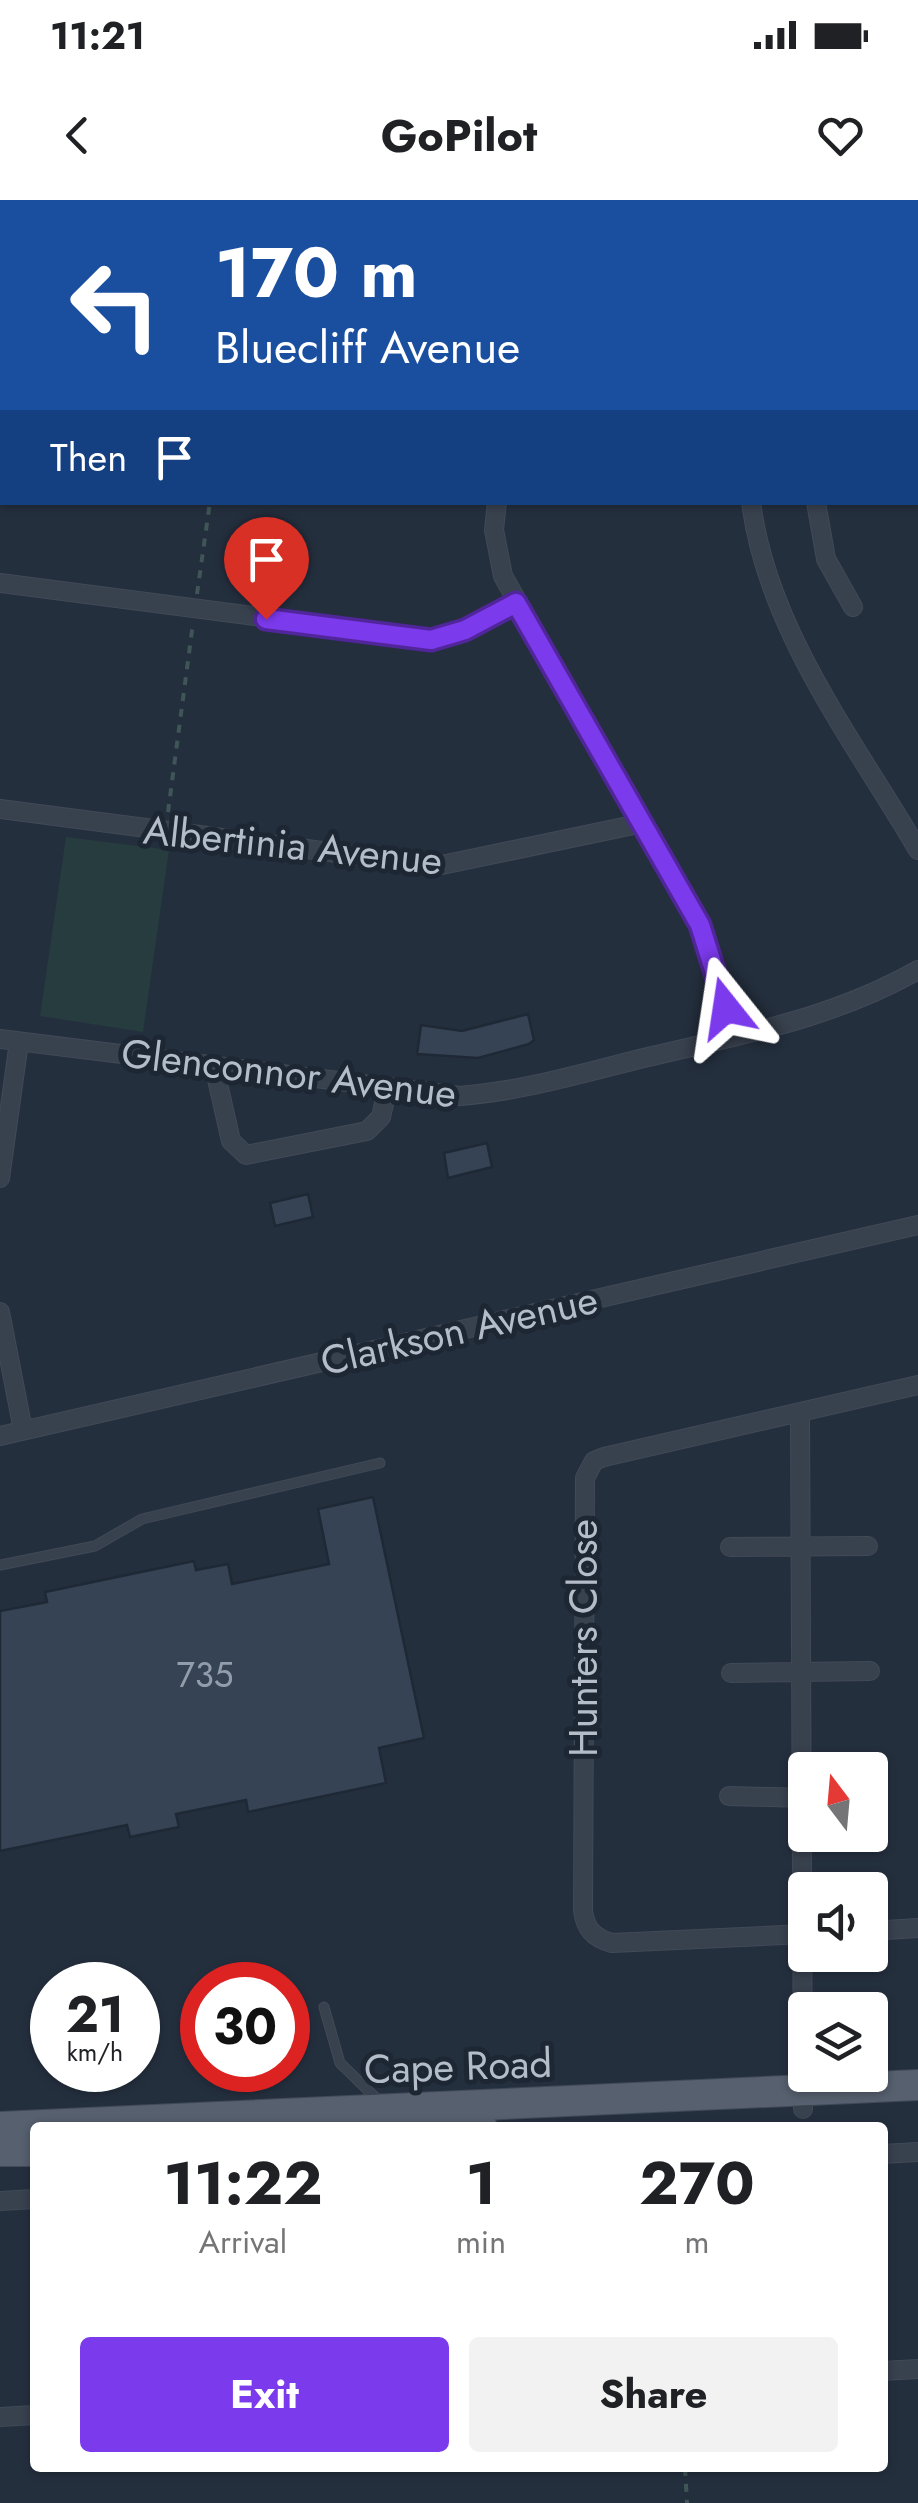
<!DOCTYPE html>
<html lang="en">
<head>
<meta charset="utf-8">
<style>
  body { margin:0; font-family:Jost,sans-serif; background:#f2f2f2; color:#202124; height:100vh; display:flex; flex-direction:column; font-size:38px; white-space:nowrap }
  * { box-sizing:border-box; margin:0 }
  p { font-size:32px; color:#757577 }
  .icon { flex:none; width:55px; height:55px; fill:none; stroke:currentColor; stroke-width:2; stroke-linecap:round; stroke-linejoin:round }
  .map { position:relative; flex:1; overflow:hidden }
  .drawer { position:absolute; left:30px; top:1922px; width:858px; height:350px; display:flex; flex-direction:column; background:#fff; border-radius:10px; box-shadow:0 2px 8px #0004 }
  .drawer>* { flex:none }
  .guide { position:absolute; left:0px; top:0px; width:920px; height:305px; box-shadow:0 2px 8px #0004; background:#1a4fa0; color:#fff; overflow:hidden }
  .needle { width:65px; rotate:344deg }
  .fabs { position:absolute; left:788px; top:1552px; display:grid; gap:20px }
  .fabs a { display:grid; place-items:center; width:100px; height:100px; border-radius:10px; background:#fff; box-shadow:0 2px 8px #0004; font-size:50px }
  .speed { position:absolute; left:30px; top:1762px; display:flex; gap:20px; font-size:50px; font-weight:700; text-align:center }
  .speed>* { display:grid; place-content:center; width:130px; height:130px; border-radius:50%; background:#fff; box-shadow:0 2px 8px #0004; line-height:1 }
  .speed small { font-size:25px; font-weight:400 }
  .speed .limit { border:15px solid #d22; background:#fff; color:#111 }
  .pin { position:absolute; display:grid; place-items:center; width:85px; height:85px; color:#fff; margin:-102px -42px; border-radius:50% 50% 50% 0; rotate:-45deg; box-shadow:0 0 10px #0007 }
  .pin .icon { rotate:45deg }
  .me { position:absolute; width:110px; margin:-55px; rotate:345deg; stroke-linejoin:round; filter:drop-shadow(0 0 8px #0008) }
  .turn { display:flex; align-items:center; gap:35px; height:210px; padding:0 50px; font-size:45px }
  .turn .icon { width:130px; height:130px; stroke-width:2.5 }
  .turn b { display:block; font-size:70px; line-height:85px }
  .then { display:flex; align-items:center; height:95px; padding:0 50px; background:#0003; gap:20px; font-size:38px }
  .eta { display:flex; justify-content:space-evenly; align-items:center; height:170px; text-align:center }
  .eta b { font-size:60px; font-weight:700; line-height:70px }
  .primary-button { display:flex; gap:20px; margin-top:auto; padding:20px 50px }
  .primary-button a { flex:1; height:115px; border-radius:10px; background:#7c3aed; color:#fff; font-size:40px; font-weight:700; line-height:115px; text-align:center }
  .primary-button a+a { background:#f2f2f2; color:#202124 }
  .status { display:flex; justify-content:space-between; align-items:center; height:70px; padding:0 50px; background:#fff; direction:ltr }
  .status svg { height:28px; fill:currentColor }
  header { display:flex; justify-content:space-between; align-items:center; height:130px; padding:0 50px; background:#fff; font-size:45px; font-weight:700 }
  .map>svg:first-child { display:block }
  .green { fill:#263c3f }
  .building { fill:#364354; stroke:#1f2835; stroke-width:2.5 }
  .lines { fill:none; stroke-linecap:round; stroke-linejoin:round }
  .service-casing { stroke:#414a57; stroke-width:11 }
  .minor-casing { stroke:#414a57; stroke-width:20 }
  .primary-casing { stroke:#414a57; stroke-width:32 }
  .path { stroke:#3f5557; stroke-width:4; stroke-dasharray:8 8; stroke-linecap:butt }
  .service { stroke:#38414e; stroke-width:9 }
  .minor { stroke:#38414e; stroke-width:18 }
  .primary { stroke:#56606e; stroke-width:30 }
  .route-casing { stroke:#51269a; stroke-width:25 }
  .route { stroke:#7c3aed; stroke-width:18 }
  .labels { text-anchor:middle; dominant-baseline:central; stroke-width:10; stroke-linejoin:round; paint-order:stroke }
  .number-label { font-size:35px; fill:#929caa }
  .street-label { font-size:40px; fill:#b4bcc9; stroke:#1d2633 }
</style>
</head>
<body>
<div class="status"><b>11:21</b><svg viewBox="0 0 49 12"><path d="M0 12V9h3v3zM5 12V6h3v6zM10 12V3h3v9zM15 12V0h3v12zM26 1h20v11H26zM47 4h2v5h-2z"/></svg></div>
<header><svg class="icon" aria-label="back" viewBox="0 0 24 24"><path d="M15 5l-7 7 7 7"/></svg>GoPilot<svg class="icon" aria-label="heart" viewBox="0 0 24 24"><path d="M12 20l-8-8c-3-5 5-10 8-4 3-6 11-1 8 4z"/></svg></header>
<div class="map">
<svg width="918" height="2303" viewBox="0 0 918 2303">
  <rect width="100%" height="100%" fill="#242f3e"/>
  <path class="green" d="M204,0H770L205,2Z
    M66,637L169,650L143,832L40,816Z"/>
  <path class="building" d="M528,814L534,840L529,844L478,858L417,854L421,825L462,831Z
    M487,943L492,967L448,978L444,953Z
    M308,994L313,1017L275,1026L270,1003Z
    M373,1297L424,1538L379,1548L386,1583L248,1612L246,1600L176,1614L179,1627L130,1637L127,1625L0,1651V1411L47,1402L45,1392L194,1361L196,1370L228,1364L232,1384L329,1364L318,1309Z"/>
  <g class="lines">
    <g class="service-casing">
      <path id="service" d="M0,1365L95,1346L142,1319L380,1263
        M324,1807L340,1863L378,1900"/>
    </g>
    <g class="minor-casing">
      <path id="minor" d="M188,0L189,2
        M786,2V0
        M0,157L2,158
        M918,250V249
        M497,302L494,330L503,376L700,725L734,837
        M751,302C767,430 855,542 918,650
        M816,302L826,359L853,407
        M0,383L431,439L465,430L516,403
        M0,609L437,666L643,623
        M0,839L460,896C524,891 586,872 648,857C744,834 831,819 918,770
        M214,866L231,941L246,955L367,931L381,917L387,890
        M0,978L19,842
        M0,1112L23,1230
        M800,1213L803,1909
        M0,1236L918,1025
        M730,1347L868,1346
        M731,1473L870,1471
        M729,1596L805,1598
        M870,1598H872
        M870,1731L918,1728
        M805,1734L612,1743C594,1738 585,1729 583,1710L585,1278L594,1261L604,1257L918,1185
        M882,1954L918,1952
        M0,2001L35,1999
        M882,2171L918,2169
        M0,2217L35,2215"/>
    </g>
    <g class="primary-casing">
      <path id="primary" d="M0,1927L918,1885
        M431,1928L481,1925
        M0,1951H35"/>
    </g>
    <path class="path" d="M197,394L210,302
      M168,612L193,423
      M685,2268L687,2303"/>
    <use href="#service" class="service"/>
    <use href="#minor" class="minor"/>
    <use href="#primary" class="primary"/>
  </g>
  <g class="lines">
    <g class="route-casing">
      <path id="route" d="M266,419L431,440L465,430L516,403L700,725L726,808"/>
    </g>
    <use href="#route" class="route"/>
  </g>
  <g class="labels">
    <g class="number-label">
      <text x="205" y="1475">735</text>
    </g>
    <g class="street-label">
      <text transform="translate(293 645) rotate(6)">Albertinia Avenue</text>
      <text transform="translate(289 873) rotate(7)">Glenconnor Avenue</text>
      <text transform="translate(459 1130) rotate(-13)">Clarkson Avenue</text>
      <text transform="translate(583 1438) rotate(-90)">Hunters Close</text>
      <text transform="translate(458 1866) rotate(-2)">Cape Road</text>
    </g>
  </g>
</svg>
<div class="fabs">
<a><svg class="needle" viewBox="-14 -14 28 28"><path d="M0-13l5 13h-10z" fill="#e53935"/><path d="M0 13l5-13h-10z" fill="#757577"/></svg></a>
<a><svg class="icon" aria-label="sound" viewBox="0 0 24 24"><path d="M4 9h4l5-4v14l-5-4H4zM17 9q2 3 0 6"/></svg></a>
<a><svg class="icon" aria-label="layers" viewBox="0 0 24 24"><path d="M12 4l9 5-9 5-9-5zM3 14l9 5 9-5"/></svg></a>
</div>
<div class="speed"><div>21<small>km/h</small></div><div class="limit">30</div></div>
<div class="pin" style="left:266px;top:419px;background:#d93025"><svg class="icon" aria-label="arrive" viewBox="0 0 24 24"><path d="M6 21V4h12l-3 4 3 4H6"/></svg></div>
<svg class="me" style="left:726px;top:808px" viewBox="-20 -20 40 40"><path d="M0-17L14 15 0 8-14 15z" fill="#7c3aed" stroke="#fff" stroke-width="4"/></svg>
<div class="guide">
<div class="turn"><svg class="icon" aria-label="left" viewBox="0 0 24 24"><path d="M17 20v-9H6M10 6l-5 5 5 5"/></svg><div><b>170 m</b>Bluecliff Avenue</div></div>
<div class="then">Then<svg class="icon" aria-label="arrive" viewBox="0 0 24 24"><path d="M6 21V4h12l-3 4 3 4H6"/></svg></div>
</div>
<section class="drawer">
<div class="eta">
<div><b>11:22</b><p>Arrival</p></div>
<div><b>1</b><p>min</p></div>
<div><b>270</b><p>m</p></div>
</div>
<div class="primary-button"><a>Exit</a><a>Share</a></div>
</section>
</div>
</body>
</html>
